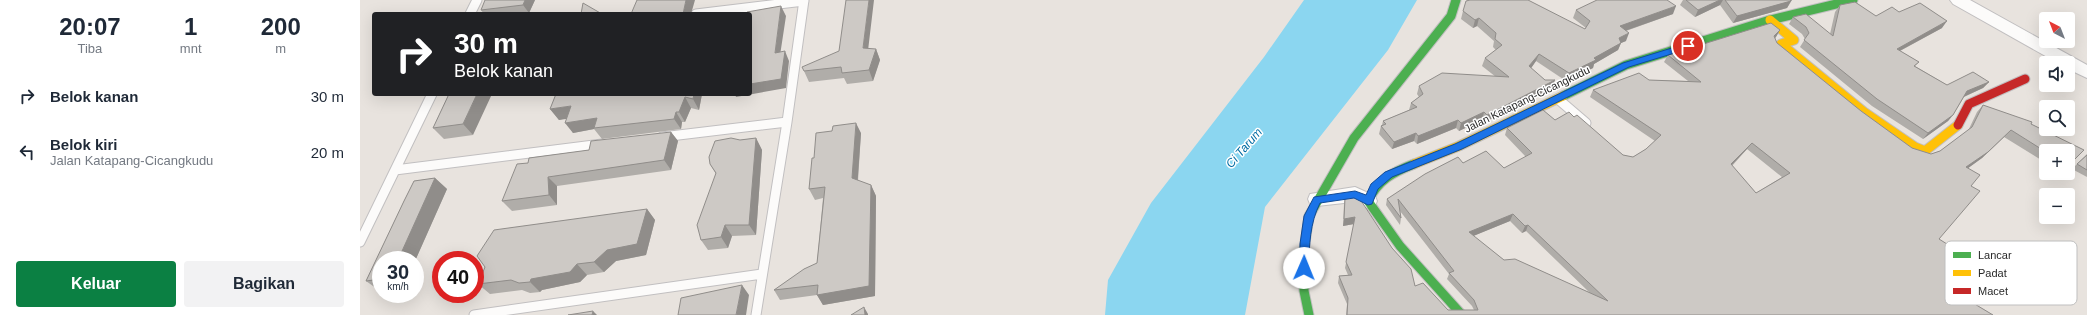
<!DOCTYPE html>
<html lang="id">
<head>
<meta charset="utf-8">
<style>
  body { margin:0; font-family:Arial,sans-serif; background:#f2f2f3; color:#1f2937; height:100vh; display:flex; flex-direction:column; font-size:15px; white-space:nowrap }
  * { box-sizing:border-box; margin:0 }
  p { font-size:13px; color:#747a83 }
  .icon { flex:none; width:22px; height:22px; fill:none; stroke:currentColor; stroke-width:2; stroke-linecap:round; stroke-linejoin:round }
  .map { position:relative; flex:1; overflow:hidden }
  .details { display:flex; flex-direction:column; background:#fff; width:360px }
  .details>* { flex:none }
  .guide { position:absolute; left:12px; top:12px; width:380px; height:84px; border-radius:4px; box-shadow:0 4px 16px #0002; background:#202124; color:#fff; overflow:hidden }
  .needle { width:26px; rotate:318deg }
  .buttons { position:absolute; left:1679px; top:12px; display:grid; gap:8px }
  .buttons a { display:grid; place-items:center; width:36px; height:36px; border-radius:4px; background:#fff; box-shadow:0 4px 16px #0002; font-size:20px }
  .speed { position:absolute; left:12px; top:251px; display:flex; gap:8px; font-size:20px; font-weight:700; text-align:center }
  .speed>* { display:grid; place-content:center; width:52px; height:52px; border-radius:50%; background:#fff; box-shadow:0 4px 16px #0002; line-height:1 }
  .speed small { font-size:10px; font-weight:400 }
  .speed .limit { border:6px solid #d22; background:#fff; color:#111 }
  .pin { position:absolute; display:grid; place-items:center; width:34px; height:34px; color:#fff; margin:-17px; border:2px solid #fff; border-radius:50%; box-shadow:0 1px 4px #0007 }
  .me { position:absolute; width:44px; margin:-22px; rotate:1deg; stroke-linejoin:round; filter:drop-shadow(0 0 3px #0008) }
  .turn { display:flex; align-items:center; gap:14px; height:84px; padding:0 16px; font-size:18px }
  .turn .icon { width:52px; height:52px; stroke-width:2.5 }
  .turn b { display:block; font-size:28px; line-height:34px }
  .eta { display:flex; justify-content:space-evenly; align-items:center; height:68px; text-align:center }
  .eta b { font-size:24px; font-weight:800; line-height:28px }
  .cta { display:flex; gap:8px; margin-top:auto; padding:8px 16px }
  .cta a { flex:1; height:46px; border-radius:4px; background:#0b8043; color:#fff; font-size:16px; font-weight:800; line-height:46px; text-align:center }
  .cta a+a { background:#f2f2f3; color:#1f2937 }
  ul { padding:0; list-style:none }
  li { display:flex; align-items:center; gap:12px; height:56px; padding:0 16px }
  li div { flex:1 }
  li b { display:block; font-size:15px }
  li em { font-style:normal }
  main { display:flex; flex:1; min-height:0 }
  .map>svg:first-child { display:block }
  .water { fill:#8bd6f0 }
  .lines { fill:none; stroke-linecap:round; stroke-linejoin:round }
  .lane-casing { stroke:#c1bfc0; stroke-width:11 }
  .street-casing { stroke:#c1bfc0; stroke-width:2 }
  .fast-casing { stroke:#c1bfc0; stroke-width:11 }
  .slow-casing { stroke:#c1bfc0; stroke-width:11 }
  .jam-casing { stroke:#c1bfc0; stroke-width:11 }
  .lane { stroke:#fcfbfa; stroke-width:9 }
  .street { fill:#fcfbfa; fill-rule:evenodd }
  .fast { stroke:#4caf50; stroke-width:9 }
  .slow { stroke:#ffc107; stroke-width:9 }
  .jam { stroke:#c62828; stroke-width:9 }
  .wall { fill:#b0ada9; fill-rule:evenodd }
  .shaded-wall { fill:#908d8a }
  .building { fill:#cdc9c5; stroke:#908d8a; fill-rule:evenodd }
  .route { fill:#1a73e8; stroke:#114b97 }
  .labels { text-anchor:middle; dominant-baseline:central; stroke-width:3; stroke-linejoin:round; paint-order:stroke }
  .street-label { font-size:11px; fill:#292929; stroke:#fff }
  .water-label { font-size:12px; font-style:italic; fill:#026da4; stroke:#fff }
  .key { fill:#fff; stroke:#bfbfbf; stroke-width:1 }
  .key-label { font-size:11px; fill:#292929 }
</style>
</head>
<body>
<main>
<section class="details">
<div class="eta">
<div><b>20:07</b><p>Tiba</p></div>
<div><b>1</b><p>mnt</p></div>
<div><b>200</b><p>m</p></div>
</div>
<ul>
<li><svg class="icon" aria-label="right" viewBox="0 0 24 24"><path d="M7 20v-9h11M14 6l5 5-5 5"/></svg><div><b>Belok kanan</b></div><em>30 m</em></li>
<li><svg class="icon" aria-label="left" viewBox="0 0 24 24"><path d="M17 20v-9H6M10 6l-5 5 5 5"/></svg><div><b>Belok kiri</b><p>Jalan Katapang-Cicangkudu</p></div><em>20 m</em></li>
</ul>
<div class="cta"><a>Keluar</a><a>Bagikan</a></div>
</section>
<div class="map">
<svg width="1727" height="315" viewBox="0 0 1727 315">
  <rect width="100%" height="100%" fill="#e8e3de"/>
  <path class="water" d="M944,0H1057L1028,50L905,207L885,315H745L748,280L791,203L904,57Z"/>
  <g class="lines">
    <g class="lane-casing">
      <path id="lane" d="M110,14L117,0
        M336,14L444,1
        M1198,99L1226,123
        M302,137L427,122
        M35,170L242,144
        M0,242L72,94
        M114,315L402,274
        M396,315L427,122L444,0"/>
    </g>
    <g class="street-casing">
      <path id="street" d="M1590,0H1610L1727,65V78L1708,69V63H1698L1593,4Z
        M995,187L1015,196L1017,201L1015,206L1008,208L993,202L957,206L950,204L948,199L950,194Z"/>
    </g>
    <g class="fast-casing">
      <path id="fast" d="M1203,96L1266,65L1410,20L1493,0
        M1054,164C1033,172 1018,180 1008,201L1040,246L1102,315
        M949,315L944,291L943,256L949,216L994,138L1091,16L1096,0"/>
    </g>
    <g class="slow-casing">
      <path id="slow" d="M1410,20L1434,40L1421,44L1504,112L1555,147L1565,151L1598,125
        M1054,164L1099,146L1203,96"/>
    </g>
    <g class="jam-casing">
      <path id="jam" d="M1598,125L1609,104L1665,79"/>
    </g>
    <use href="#lane" class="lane"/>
    <use href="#street" class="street"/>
    <use href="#fast" class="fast"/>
    <use href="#slow" class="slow"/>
    <use href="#jam" class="jam"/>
  </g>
  <path class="wall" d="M175,0L169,13L124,14L121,10Z
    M1323,0H1432L1427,8L1373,23L1360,5L1335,17L1320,5Z
    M1480,5L1516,16L1539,12L1582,28L1540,51L1559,62L1555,66L1587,85L1629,82L1623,88L1604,97L1593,115L1588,121L1563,139L1512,106L1440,47L1445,39L1442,34L1429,24L1433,17L1470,34L1475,12Z
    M1216,10L1313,14L1266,31V41L1261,43L1258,50L1234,64L1233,68L1206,81L1176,61L1171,68L1192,88L1125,122L1122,120L1099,131L1096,128L1057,144L1054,141L1032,149L1019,134L1021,126L1022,125L1023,121L1049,110L1051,103L1059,97L1057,94L1059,86L1136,77L1122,66L1125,58L1136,50L1133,47L1134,41L1117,26L1113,28L1101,19L1103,11L1225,29L1226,28L1213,18Z
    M1420,30L1415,38L1417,43L1501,111L1552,148L1571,154L1580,151L1608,131L1617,112L1623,105L1671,124L1686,151V163L1644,137L1622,158L1608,168L1611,186L1579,239L1598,294L1633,315H986L987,304L978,283L979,276L988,275L985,268L994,224L983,226L984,204L985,198L1055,286L1088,310H1114L1112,306L1087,279L1089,274L1040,211L1041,218L1040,225L1026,205L1027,199L1103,163L1144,168L1166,157L1145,135L1147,128L1214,117L1263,155L1273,157L1286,149L1295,141L1230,97L1233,90L1289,80L1328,81L1304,62L1308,55ZM1387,149L1422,177L1396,193L1372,166ZM1150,221L1162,233L1166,231L1229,292L1144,260L1113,236Z
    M509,49H516L520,60L513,81L487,84L484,78L449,82L444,71Z
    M89,94L113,135L84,139L73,128Z
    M342,94L339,110L331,108L325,122H322L321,129L242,139L234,129L213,133L206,118L199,120L190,109Z
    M311,132L318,141L311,170L197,186V205L152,211L142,201L168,163L229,150Z
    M501,133L498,181L511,185L516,196L515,296L463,305L457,295L420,300L414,290L457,263L463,198L455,200L449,189L454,158Z
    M396,138L402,150L396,235L372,236L368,248L348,250L341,240L356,174L350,164L380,140Z
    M1727,154V177L1712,169Z
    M75,178L87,189L55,261V260H21V291H20L6,281L44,201L54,181Z
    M287,209L295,220L286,255L256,261L244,272L227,275L220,282L182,290L180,292L170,293L162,290L130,294L118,284L125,267Z"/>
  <path class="shaded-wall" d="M165,0H175L169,13L163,5Z
    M326,0H335L331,14H323Z
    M509,0H514L507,59L503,48Z
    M1360,0H1363L1360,5L1335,17L1338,10Z
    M1428,0H1432L1431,1L1427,8L1373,23L1377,16Z
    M421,6L426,16L419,62L415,53Z
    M1316,6L1313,14L1256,34L1260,26Z
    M1119,18L1117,26L1113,28L1115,20Z
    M1587,21L1582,28L1532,55L1537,49Z
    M1420,30L1416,37L1410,43L1414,36Z
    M1269,33L1266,41L1261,43L1258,50L1234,64L1233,68L1206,81L1209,73L1234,58L1259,38Z
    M516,49L520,60L513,81L509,70Z
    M425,51L429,61L426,88L376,97L375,94H390V84Z
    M1179,54L1176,61L1167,74L1169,66Z
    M1195,80L1192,88L1125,122L1127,115Z
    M1629,82L1623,88L1601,98L1607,91Z
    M117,94H132L113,135L103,124Z
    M334,94H342L339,110L333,99Z
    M325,97L331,108L325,122L319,112Z
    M211,106L219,117L199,120L190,109Z
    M316,112L322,122L321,129L314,119Z
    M1124,112L1122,120L1099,131L1101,123Z
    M1593,115L1588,121L1563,139L1568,133Z
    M237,118L234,128V129L213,133L205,123Z
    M1098,120L1096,128L1057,144L1058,136Z
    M496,123L501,133L497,189L492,178Z
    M1651,130L1622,158L1600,174L1606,167Z
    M311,132L318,141L311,170L304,160Z
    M1056,133L1054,141L1032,149L1034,142Z
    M396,138L402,150L396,235L389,225Z
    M1392,143L1387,149L1366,171L1371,164Z
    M188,177L197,186V205L189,195Z
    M75,178L87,189L55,261V260H38Z
    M511,185L516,196L515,296L463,305L457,295Z
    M287,209L295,220L286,255L256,261L244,272L234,262Z
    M1153,214L1150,221L1106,239L1109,232Z
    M995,217L994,224L983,226L984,219Z
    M365,225L372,236L368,248L361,237Z
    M1168,225L1166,231L1162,233L1165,226Z
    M217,264L227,275L220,282L182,290L180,292L170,282L171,279Z
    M382,285L389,295L386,315H376Z
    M504,307L508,314V315H505Z
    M233,311L237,315H232Z"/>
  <path class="building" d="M125,0H165L163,5L121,10Z
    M277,0H326L323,14H271Z
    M486,0H509L503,48L516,49L509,70L482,73L481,67L444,71L442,67L479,51Z
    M1110,0H1168L1225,29L1230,21L1216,10L1237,0H1307L1316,6L1260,26L1269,33L1259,38L1261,43L1234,58L1236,60L1209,73L1179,54L1169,66L1185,80H1195L1127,115L1124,112L1101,123L1098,120L1058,136L1056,133L1034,142L1021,126L1026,124L1023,121L1057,107L1051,103L1063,94L1059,86L1082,73L1149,77L1125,58L1142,45L1135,39L1136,33L1119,18L1115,20L1103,11L1106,1Z
    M1326,0H1360L1338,10Z
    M1365,0H1430L1431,1L1377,16Z
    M1495,2L1516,16L1532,7L1539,12L1560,3L1587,21L1537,49L1559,62L1554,66L1587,85L1613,72L1629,82L1607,91L1593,115L1568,133L1517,99L1444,40L1449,33L1446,27L1433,17L1446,14L1473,36L1480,5Z
    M223,3L242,14H221Z
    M421,6L415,53L425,51L421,79L390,84V14H387V12Z
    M1411,23L1420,30L1414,36L1417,43L1501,111L1552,148L1571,154L1580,151L1612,127L1623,105L1672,122L1671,124L1724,150L1708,166V151H1686V152L1651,130L1628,152L1606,167L1620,175L1611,186L1620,191L1579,239L1622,266L1598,294L1633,315H987L988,298L979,276L992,275L986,262L995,217L984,219L985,198L994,197L1000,199L1032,248L1051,269L1055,286L1063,283L1088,310H1118L1114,300L1089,273L1094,271L1038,199L1041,218L1027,199L1065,174L1098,157L1103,163L1126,151L1144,168L1172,153L1147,128L1183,110L1195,120L1209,112L1214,117L1217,115L1263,155L1273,157L1286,149L1301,135L1233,90L1279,73L1289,80L1341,82L1308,55ZM1392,143L1430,173L1396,193L1371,164ZM1153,214L1165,226L1168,225L1248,301L1155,259L1144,260L1109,232Z
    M89,94H117L103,124L73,128Z
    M196,94H334L333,99L325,97L319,112H316L314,119L234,128L237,118L205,123L211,106L190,109Z
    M496,123L492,178L511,185L509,286L457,295L458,285L414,290L444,269L457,263L465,187L449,189L452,158H454L456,133L472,131L473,126Z
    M311,132L304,160L188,177L189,195L142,201L157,164L168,163L169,158L229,150L231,141Z
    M371,138L380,140L396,138L389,225H365L361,237L341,240L337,225L356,173L350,164L349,157L355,141Z
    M1727,155V170L1717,164Z
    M75,178L38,260H21V279L6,281L44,201L54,181Z
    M287,209L277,244L247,250L234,262L217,264L210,272L171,279L170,282L159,283L151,280L118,284L125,267L117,256L134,230Z
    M382,285L376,315H318L321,298Z
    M504,307L505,315H491Z
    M233,311L232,315H208Z"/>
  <path class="route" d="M1328,43L1331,44V48L1269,67L1102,149L1032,177L1018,189L1012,204L1008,205L994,198L960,203C950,223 949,245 949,268L944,272L940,271V244L944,216L954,197L995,191L1006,195L1011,184L1025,172L1095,144L1263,63Z"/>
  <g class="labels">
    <g class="street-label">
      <text transform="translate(1167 99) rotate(-26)">Jalan Katapang-Cicangkudu</text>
    </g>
    <g class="water-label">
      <text transform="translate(884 148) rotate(-49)">Ci Tarum</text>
    </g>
  </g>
  <rect x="1585" y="241" width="132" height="64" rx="6" class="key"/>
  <rect x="1593" y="252" width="18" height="6" fill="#4caf50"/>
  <rect x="1593" y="270" width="18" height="6" fill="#ffc107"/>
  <rect x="1593" y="288" width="18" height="6" fill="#c62828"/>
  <g class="key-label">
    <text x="1618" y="259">Lancar</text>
    <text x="1618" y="277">Padat</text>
    <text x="1618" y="295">Macet</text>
  </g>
</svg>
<div class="buttons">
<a><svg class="needle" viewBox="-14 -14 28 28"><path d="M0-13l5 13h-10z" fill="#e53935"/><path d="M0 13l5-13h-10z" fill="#747a83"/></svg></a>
<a><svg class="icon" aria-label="sound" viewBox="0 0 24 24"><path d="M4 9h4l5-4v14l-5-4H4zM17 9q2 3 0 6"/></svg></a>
<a><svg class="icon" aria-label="search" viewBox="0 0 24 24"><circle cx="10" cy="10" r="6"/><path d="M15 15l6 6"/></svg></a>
<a>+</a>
<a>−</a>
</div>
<div class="speed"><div>30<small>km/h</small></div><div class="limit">40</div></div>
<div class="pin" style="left:1328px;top:46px;background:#d93025"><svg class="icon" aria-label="arrive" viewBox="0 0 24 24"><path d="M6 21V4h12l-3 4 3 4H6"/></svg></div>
<svg class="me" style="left:944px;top:268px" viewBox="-20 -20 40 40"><circle r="19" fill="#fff"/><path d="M0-13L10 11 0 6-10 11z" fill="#1a73e8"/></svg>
<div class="guide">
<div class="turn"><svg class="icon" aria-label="right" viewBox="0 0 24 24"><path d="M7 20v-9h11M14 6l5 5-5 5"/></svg><div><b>30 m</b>Belok kanan</div></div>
</div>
</div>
</main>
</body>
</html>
